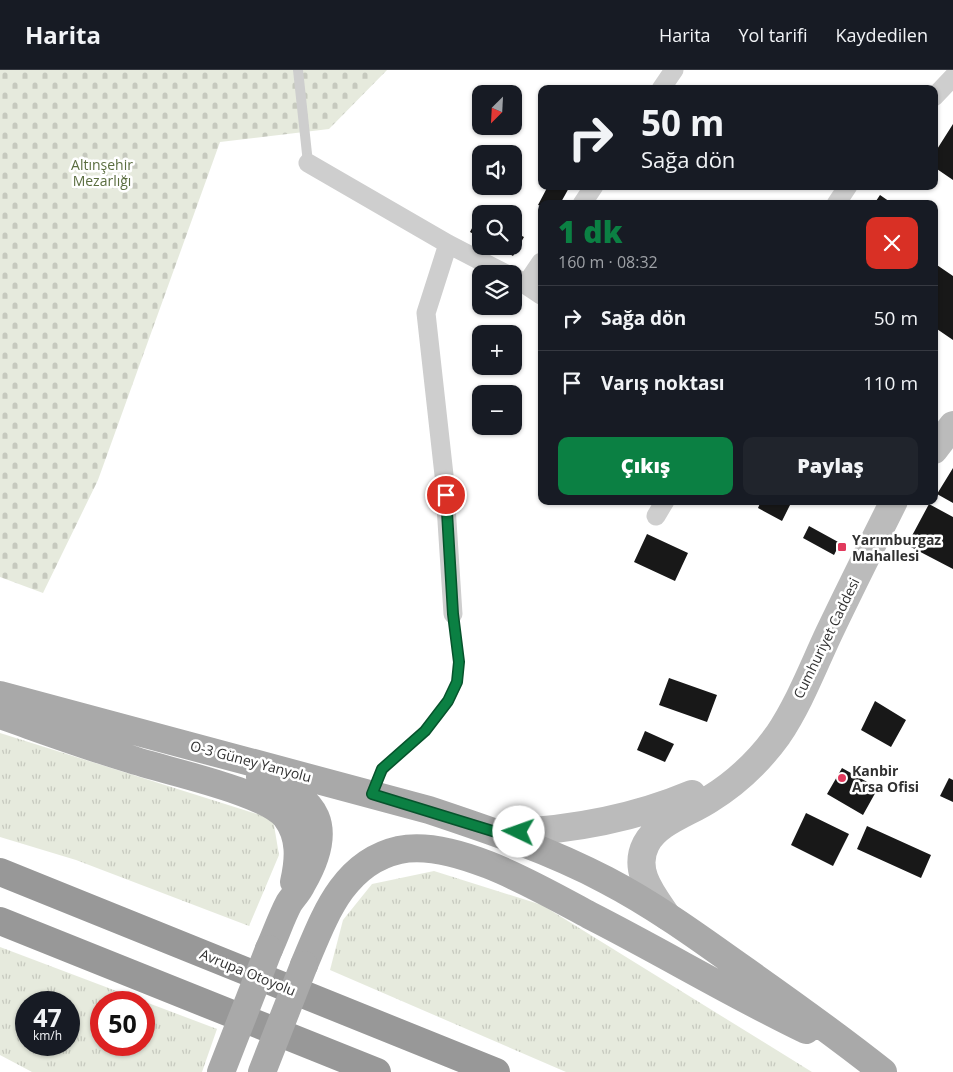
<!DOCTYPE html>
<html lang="tr">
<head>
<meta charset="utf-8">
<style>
  body { margin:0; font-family:"Open Sans",sans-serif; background:#20242c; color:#f1f3f6; height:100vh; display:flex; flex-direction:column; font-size:19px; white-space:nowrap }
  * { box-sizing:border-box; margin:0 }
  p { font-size:16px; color:#9ea1a6 }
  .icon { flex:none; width:28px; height:28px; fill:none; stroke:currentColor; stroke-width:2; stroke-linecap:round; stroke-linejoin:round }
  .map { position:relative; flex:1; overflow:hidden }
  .details { position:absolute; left:538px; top:130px; width:400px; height:305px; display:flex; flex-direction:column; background:#171b24; border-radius:10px; box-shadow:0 1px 4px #0004 }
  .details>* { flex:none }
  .banner { position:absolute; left:538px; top:15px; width:400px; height:105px; border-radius:10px; box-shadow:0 1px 4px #0004; background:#171b24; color:#f1f3f6; overflow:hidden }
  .needle { width:32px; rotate:204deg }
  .fabs { position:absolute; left:472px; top:15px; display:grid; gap:10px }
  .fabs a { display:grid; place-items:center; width:50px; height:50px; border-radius:10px; background:#171b24; box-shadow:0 1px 4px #0004; font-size:25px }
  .speed { position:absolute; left:15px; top:921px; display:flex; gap:10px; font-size:25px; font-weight:700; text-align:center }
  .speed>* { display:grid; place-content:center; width:65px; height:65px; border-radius:50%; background:#171b24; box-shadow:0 1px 4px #0004; line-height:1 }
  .speed small { font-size:12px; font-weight:400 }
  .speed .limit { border:8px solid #d22; background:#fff; color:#111 }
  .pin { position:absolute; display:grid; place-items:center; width:42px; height:42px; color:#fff; margin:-21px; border:2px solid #fff; border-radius:50%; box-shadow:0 1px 5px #0007 }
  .me { position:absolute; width:55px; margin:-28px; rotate:273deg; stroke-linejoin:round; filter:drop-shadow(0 0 4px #0008) }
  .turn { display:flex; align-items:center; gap:18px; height:105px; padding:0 20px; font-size:22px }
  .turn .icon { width:65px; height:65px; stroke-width:2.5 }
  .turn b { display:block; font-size:35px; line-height:42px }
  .round { display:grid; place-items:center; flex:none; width:52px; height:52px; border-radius:10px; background:#20242c }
  .summary { display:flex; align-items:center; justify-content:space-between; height:85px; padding:0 20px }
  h1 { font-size:30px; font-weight:800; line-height:38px; color:#0b8043 }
  .button { display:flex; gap:10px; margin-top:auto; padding:10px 20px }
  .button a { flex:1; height:58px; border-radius:10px; background:#0b8043; color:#fff; font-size:20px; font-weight:800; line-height:58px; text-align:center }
  .button a+a { background:#20242c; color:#f1f3f6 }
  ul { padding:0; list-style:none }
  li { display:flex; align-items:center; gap:15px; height:65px; padding:0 20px; border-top:1px solid #363941 }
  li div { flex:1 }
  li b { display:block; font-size:19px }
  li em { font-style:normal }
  header { display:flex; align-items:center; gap:30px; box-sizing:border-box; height:70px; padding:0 25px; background:#171b24; border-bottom:1px solid #363941 }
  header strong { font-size:24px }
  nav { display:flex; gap:28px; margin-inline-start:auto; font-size:18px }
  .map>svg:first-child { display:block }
  .grass { fill:url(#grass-tufts); fill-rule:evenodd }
  .cemetery { fill:url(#cemetery-stones) }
  .building { fill:#181818 }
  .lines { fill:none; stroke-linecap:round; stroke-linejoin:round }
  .lane { stroke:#cecece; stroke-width:10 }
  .street { stroke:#cecece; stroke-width:19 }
  .secondary { stroke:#bbb; stroke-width:28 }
  .primary { stroke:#a9a9a9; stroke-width:28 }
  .highway { stroke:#989898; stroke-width:28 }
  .primary-bridge { stroke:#a9a9a9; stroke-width:28 }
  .route-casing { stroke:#07532c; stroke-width:12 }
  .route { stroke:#0b8043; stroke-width:9 }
  .poi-dot { fill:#e13a5d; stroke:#fff; stroke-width:2 }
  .labels { text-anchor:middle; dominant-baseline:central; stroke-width:5; stroke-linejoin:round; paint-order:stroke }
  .park-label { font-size:14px; fill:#5a6d3f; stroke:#fff }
  .poi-label { font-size:14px; font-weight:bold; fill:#313131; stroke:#fff; text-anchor:start }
  .street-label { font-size:14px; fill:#313131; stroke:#fff }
</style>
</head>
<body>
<header>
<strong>Harita</strong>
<nav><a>Harita</a><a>Yol tarifi</a><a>Kaydedilen</a></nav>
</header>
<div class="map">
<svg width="953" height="1002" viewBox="0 0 953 1002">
  <defs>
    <pattern id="grass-tufts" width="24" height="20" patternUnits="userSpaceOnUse" patternTransform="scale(1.25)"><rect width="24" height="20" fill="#e6eadd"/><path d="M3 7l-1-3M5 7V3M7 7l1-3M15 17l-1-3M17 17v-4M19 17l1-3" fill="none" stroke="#c6c9be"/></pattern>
    <pattern id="cemetery-stones" width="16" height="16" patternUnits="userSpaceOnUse" patternTransform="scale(1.25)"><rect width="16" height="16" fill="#e6eadd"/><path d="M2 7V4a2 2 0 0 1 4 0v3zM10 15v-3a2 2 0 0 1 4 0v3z" fill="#c6c9be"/></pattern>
  </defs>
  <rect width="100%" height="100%" fill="#fff"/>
  <path class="grass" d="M0,663L273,749L279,785L249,856L76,790L0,767Z
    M434,801L542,835L812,1002H566L330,900L343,850L372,814Z
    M0,877L217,959L202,1002H32L0,985ZM26,932H69V975H26ZM101,932H144V975H101Z"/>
  <path class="cemetery" d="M0,0H387L329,59L220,72L98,410L43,523L0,507Z"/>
  <path class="building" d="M953,54V110L934,97V84Z
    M548,116H570L560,134H541V136L538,135Z
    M880,125L893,134H874Z
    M480,143L481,144V168L470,162Z
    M514,162L524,167L513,186L496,176H514Z
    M934,193L953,206V270L934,257Z
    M953,398V433L937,424Z
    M761,431H792L782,451L758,438Z
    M929,434L953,447V499L907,475Z
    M809,456L840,473L834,485L803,468Z
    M647,464L688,483L675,511L634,492Z
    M669,608L717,625L707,652L659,635Z
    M875,631L906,650L891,677L861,660Z
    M645,661L674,674L665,692L637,680Z
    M842,698L878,718L863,745L827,724Z
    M949,708L953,710V732L940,726Z
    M806,743L849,764L833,796L791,775Z
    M867,756L931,785L921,808L857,779Z"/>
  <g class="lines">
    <path class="lane" d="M298,0L308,93
      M372,723C378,701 392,690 408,675C430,657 456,631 459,601C460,582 455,562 453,544"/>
    <path class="street" d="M661,19L674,0
      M934,27L953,7
      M308,93L448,174L506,204
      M582,134L594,116
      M836,134L848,116
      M448,174L426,243L444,405L453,544
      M514,207L541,225
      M526,214L541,192
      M656,446L665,431"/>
    <path class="secondary" d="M934,380L953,355
      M499,763C566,761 630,750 692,724
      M667,846C653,825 632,801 646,774C657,752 689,743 710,729C736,713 760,690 778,665C799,634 813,597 829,563C850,519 872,475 894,431"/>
    <path class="primary" d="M0,625L429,740C489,760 549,780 606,810C652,834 694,864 736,894C786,929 835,964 883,1002
      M0,645C43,660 86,676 130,689C165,701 265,721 286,747C301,767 299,790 294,812
      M260,707C319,728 335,757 302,814C299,821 293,827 289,833C281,848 276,864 269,879
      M304,895C324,848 342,793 399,780C454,768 541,819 589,845C662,882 733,925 806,960"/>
    <path class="highway" d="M0,802L496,1002
      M0,851L377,1002"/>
    <path class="primary-bridge" d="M221,1002L269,879
      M262,1002L304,895"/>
  </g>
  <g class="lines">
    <g class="route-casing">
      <path id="route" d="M446,425L453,544L459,592L457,612L448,631L425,661L382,699L372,724L499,763L519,762"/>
    </g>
    <use href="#route" class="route"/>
  </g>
  <g class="poi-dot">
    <rect x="837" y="472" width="10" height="10" rx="2.5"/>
    <circle cx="842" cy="708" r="5"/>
  </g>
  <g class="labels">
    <g class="park-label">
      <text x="102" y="94">Altınşehir<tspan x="102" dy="16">Mezarlığı</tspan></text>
    </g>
    <g class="poi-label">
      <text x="852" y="469">Yarımburgaz<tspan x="852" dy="16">Mahallesi</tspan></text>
      <text x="852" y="700">Kanbir<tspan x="852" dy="16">Arsa Ofisi</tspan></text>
    </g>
    <g class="street-label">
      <text transform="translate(826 568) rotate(-64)">Cumhuriyet Caddesi</text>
      <text transform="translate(251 691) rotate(15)">O-3 Güney Yanyolu</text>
      <text transform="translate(248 902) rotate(22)">Avrupa Otoyolu</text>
    </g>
  </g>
</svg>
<div class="fabs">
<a><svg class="needle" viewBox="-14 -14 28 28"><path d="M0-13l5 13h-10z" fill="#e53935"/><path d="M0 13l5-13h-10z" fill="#9ea1a6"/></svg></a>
<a><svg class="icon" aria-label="sound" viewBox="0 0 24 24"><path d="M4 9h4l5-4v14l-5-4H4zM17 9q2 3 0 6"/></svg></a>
<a><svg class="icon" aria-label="search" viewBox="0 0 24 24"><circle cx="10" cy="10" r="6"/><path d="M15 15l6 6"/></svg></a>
<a><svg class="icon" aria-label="layers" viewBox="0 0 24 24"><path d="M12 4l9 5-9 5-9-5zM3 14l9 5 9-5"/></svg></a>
<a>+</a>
<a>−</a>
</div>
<div class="speed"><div>47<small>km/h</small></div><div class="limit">50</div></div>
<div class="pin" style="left:446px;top:425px;background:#d93025"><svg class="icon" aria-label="arrive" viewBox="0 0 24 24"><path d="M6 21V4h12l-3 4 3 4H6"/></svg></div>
<svg class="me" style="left:519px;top:762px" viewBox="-20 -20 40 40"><circle r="19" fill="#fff"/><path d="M0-13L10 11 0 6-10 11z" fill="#0b8043"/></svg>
<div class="banner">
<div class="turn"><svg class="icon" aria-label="right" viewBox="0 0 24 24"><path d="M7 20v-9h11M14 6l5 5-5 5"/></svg><div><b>50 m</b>Sağa dön</div></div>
</div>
<section class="details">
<div class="summary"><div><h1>1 dk</h1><p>160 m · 08:32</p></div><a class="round" style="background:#d93025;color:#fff"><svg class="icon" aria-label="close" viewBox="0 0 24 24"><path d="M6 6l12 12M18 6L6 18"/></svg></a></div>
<ul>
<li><svg class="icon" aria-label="right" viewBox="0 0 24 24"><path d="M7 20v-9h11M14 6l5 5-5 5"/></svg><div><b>Sağa dön</b></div><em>50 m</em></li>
<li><svg class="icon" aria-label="arrive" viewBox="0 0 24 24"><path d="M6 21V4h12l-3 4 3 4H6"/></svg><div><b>Varış noktası</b></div><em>110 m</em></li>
</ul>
<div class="button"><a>Çıkış</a><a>Paylaş</a></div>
</section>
</div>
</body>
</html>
